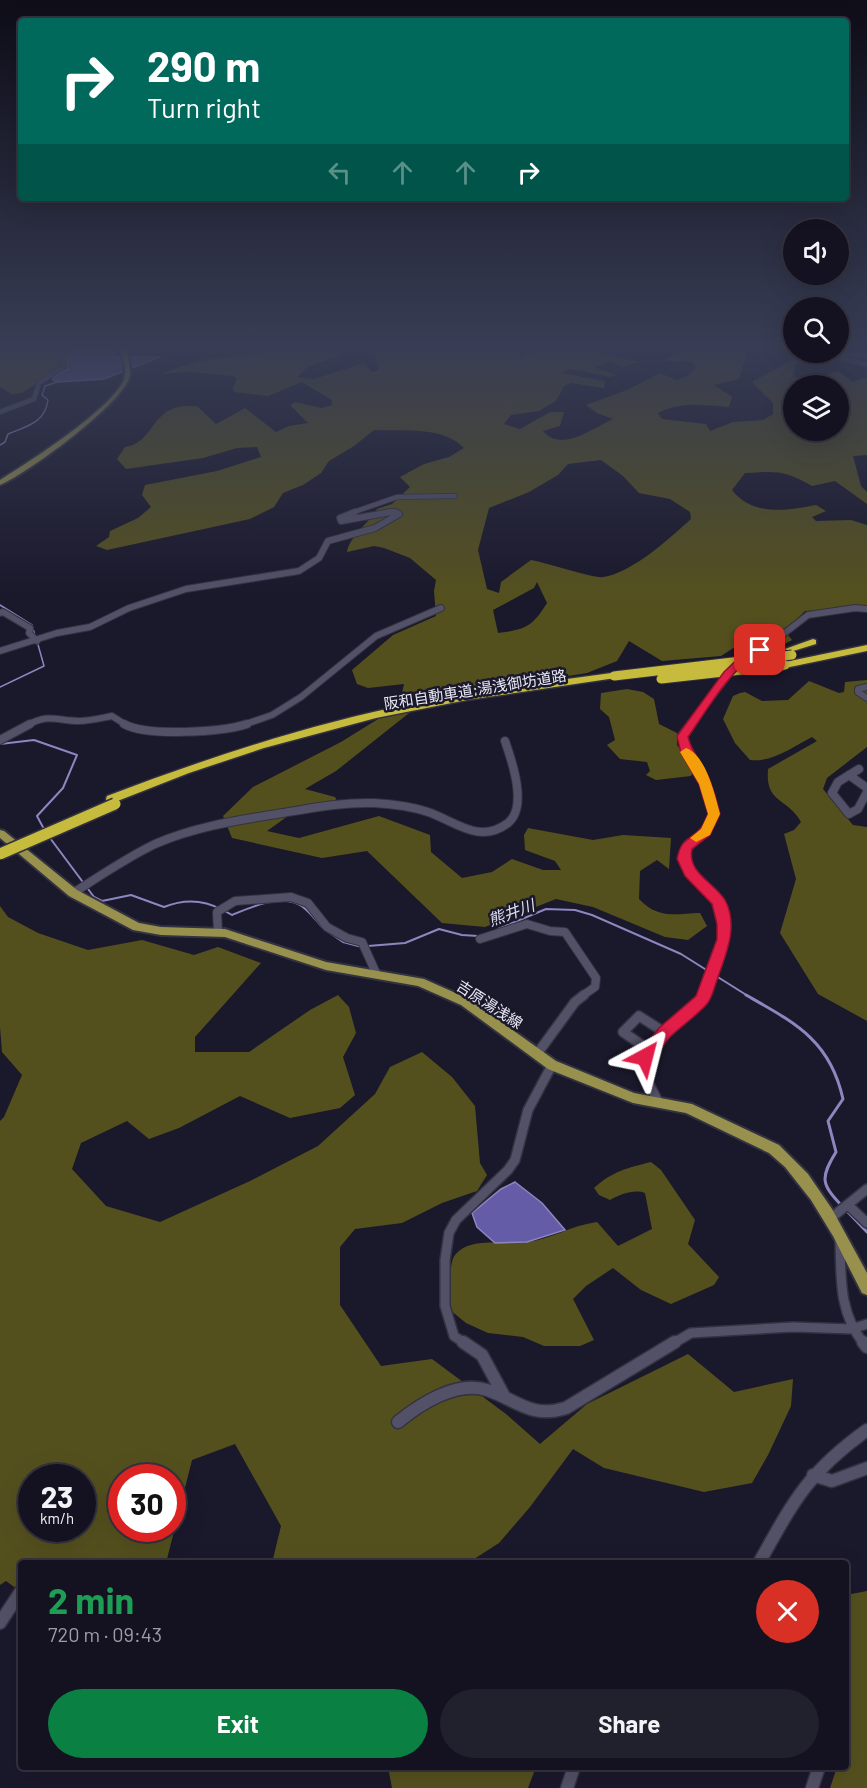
<!DOCTYPE html>
<html lang="en">
<head>
<meta charset="utf-8">
<style>
  body { margin:0; font-family:Barlow,"Noto Sans JP",sans-serif; background:#21202d; color:#f1f3f6; height:100vh; display:flex; flex-direction:column; font-size:22px; white-space:nowrap }
  * { box-sizing:border-box; margin:0 }
  p { font-size:20px; color:#9d9ea5 }
  .icon { flex:none; width:33px; height:33px; fill:none; stroke:currentColor; stroke-width:2; stroke-linecap:round; stroke-linejoin:round }
  .map { position:relative; flex:1; overflow:hidden }
  .sheet { position:absolute; left:18px; top:1560px; width:831px; height:210px; display:flex; flex-direction:column; background:#141220; border-radius:6px; box-shadow:0 6px 24px #0002,0 0 0 2px #33323e }
  .sheet>* { flex:none }
  .top-card { position:absolute; left:18px; top:18px; width:831px; height:183px; border-radius:6px; box-shadow:0 6px 24px #0002,0 0 0 2px #33323e; background:#00695c; color:#fff; overflow:hidden }
  .fabs { position:absolute; left:783px; top:219px; display:grid; gap:12px }
  .fabs a { display:grid; place-items:center; width:66px; height:66px; border-radius:50%; background:#141220; box-shadow:0 6px 24px #0002,0 0 0 2px #33323e; font-size:30px }
  .speed { position:absolute; left:18px; top:1464px; display:flex; gap:12px; font-size:30px; font-weight:700; text-align:center }
  .speed>* { display:grid; place-content:center; width:78px; height:78px; border-radius:50%; background:#141220; box-shadow:0 6px 24px #0002,0 0 0 2px #33323e; line-height:1 }
  .speed small { font-size:15px; font-weight:400 }
  .speed .limit { border:9px solid #d22; background:#fff; color:#111 }
  .pin { position:absolute; display:grid; place-items:center; width:51px; height:51px; color:#fff; margin:-26px; border-radius:12px; box-shadow:0 3px 9px #0006 }
  .me { position:absolute; width:66px; margin:-33px; rotate:38deg; stroke-linejoin:round; filter:drop-shadow(0 0 4px #0008) }
  .turn { display:flex; align-items:center; gap:21px; height:126px; padding:0 30px; font-size:27px }
  .turn .icon { width:78px; height:78px; stroke-width:2.5 }
  .turn b { display:block; font-size:42px; line-height:51px }
  .lanes { display:flex; align-items:center; height:57px; padding:0 30px; background:#0003; justify-content:center; gap:30px; direction:ltr }
  .lanes .off { opacity:.35 }
  .round { display:grid; place-items:center; flex:none; width:63px; height:63px; border-radius:32px; background:#21202d }
  .summary { display:flex; align-items:center; justify-content:space-between; height:102px; padding:0 30px }
  h1 { font-size:36px; font-weight:700; line-height:45px; color:#1e9e55 }
  .action { display:flex; gap:12px; margin-top:auto; padding:12px 30px }
  .action a { flex:1; height:69px; border-radius:36px; background:#0b8043; color:#fff; font-size:24px; font-weight:700; line-height:69px; text-align:center }
  .action a+a { background:#21202d; color:#f1f3f6 }
  .map>svg:first-child { display:block }
  .forest { fill:#54501e; fill-rule:evenodd }
  .water { fill:#655ca7; stroke:#8d86bf; stroke-width:1.5 }
  .lines { fill:none; stroke-linecap:round; stroke-linejoin:round }
  .stream-far2 { stroke:#8d86bf; stroke-width:1.5 }
  .stream-far1 { stroke:#8d86bf; stroke-width:2 }
  .stream { stroke:#8d86bf; stroke-width:3 }
  .minor-far4-casing { stroke:#333240; stroke-width:6 }
  .minor-far3-casing { stroke:#333240; stroke-width:8 }
  .minor-far2-casing { stroke:#333240; stroke-width:10 }
  .minor-far1-casing { stroke:#333240; stroke-width:12 }
  .minor-casing { stroke:#333240; stroke-width:15 }
  .major-casing { stroke:#333240; stroke-width:4 }
  .highway-casing { stroke:#333240; stroke-width:3 }
  .minor-far4 { stroke:#525167; stroke-width:4.5 }
  .minor-far3 { stroke:#525167; stroke-width:6 }
  .minor-far2 { stroke:#525167; stroke-width:8 }
  .minor-far1 { stroke:#525167; stroke-width:9 }
  .minor { stroke:#525167; stroke-width:12 }
  .major { fill:#98914d; fill-rule:evenodd }
  .highway { fill:#c6bb3c; fill-rule:evenodd }
  .highway-bridge-far1-casing { stroke:#333240; stroke-width:11; stroke-linecap:butt }
  .highway-bridge-casing { stroke:#333240; stroke-width:14; stroke-linecap:butt }
  .highway-bridge-far1 { stroke:#c6bb3c; stroke-width:9 }
  .highway-bridge { stroke:#c6bb3c; stroke-width:11 }
  .route { fill:#e11d48; stroke:#92132f; stroke-width:1.5 }
  .slow { fill:#f59e0b }
  .labels { text-anchor:middle; dominant-baseline:central; stroke-width:5; stroke-linejoin:round; paint-order:stroke }
  .street-label { font-size:15px; fill:#e9e9f6; stroke:#1a182b }
  .water-label { font-size:16px; font-style:italic; fill:#dedef3; stroke:#1a182b }
</style>
</head>
<body>
<div class="map">
<svg width="867" height="1788" viewBox="0 0 867 1788">
  <rect width="100%" height="100%" fill="#1a182b"/>
  <path class="forest" d="M0,347H66L59,366L52,373L22,393L12,394L0,387Z
    M291,347H325L342,355L308,367L297,377L314,379L364,363L372,372L379,370L374,353C399,346 425,344 450,350L533,347L518,352L520,358L548,347H583L581,349L639,362L623,367L610,361L594,367L616,375L611,377L571,369L561,373L605,381L604,388L571,383L564,386L556,401L539,411L511,415L504,424L520,429L550,412H564L560,426L543,431C561,453 593,428 613,419L597,413L586,405L627,390L660,373L677,380L689,375L695,368L694,363C683,359 675,364 664,360L680,351L721,347L744,352L746,355L739,379L714,385L732,397L729,407C704,405 681,401 658,413L662,419L706,424L710,431L733,422L763,420L773,414V403L752,382L790,361H797L793,377L813,380L838,371L852,382L867,377V455L853,456L861,486L867,492V504L835,481L812,486C785,470 776,471 745,473L732,490C752,516 787,511 816,505L826,511L812,517L816,521L851,520L867,525V608L805,611L785,631L792,640L779,647L749,643L738,645L721,656L662,661L629,641L617,661L587,673L428,698L336,771L305,789L335,797L340,807L295,811L267,831L299,838L379,816L430,835L431,852L462,878L492,872L512,859L543,870H561L555,861L525,850L524,835L528,828L593,840L623,835L671,838L669,869L657,860L640,871L639,899C658,919 674,914 700,913L707,926L688,940L665,937L593,907L556,899L485,927L442,923L367,851L322,858L232,838L223,816L253,787L341,742L399,706L404,684L368,688L357,684L352,670L393,635L436,616L434,591L436,580L410,558L384,548L374,546L347,552C349,537 369,523 377,509L392,504L410,487L400,477L424,464L449,457L464,448C444,426 402,431 374,430L354,446L329,461L321,473L303,485L283,493L274,507L250,519L107,550L96,546L109,537L110,531L138,518L151,507L142,495L145,485L217,471L261,457L257,447L237,448L203,458L126,469L117,459L125,447C152,443 151,413 178,407C184,405 191,407 197,406L216,424L245,408L276,432L289,426L308,423L290,405L295,402L322,408L332,405V400L302,382L268,396L234,392L233,388L237,378L232,376L189,372L162,374C201,356 245,355 288,350ZM794,386H838V430H794ZM601,460L623,476L639,493L670,499L690,512L691,519C670,538 632,573 603,577C595,579 544,562 531,560L501,582L499,593L487,589L478,550L489,508L529,492L558,475L568,464ZM537,582L547,603C533,626 525,630 498,633L493,610L534,588Z
    M867,680V747L827,778L823,789L853,825L867,827V1021L818,994L780,933L796,879L784,834L794,830L801,822C787,797 765,804 768,769L817,741L812,737C793,747 771,763 750,760L735,743L723,719L733,696L740,693L745,692L762,701L788,700L809,681L839,693L844,692L845,682Z
    M627,689L643,692L654,699L659,724L677,733V745L694,770L691,776L656,780L646,775L650,771L647,762L620,759L607,745L615,740L609,717L600,709L601,693Z
    M0,906L8,917L38,933L88,950L142,940L194,955L218,947L261,963L195,1037V1052H249L310,1010L338,995L349,1007L356,1033L343,1057L355,1095L340,1108L290,1118L240,1096L179,1128L149,1139L127,1121L81,1143L72,1169L106,1206L160,1222L250,1181L318,1146L375,1094L390,1067L422,1052L452,1077L475,1106L480,1163L487,1175L477,1191L442,1203L402,1223L355,1229L340,1247V1305L381,1366L432,1359L506,1414L540,1444L587,1404L688,1354L734,1392L793,1379L791,1406L768,1455L752,1483L704,1492L604,1468L573,1449L530,1507L499,1543L468,1563H272L281,1526L235,1444L192,1460L166,1563H21V1592L6,1581L0,1585V1121L4,1117L22,1075L2,1052L0,1027ZM32,1478H82V1528H32ZM122,1478H172V1528H122Z
    M651,1162L661,1170L695,1220L688,1244L719,1277L714,1285L671,1304L641,1290L613,1268L586,1286L573,1299L594,1340L580,1346H544L523,1337L488,1333L466,1323L450,1310C451,1298 448,1263 455,1255C469,1236 505,1245 526,1242C550,1240 572,1225 597,1222L618,1246L652,1229L645,1193C634,1189 621,1194 610,1200L599,1195L594,1188C613,1171 627,1168 651,1162Z
    M867,1591V1788H830L837,1767H846V1595Z
    M388,1767H536L528,1788H392Z"/>
  <path class="water" d="M70,347H112L116,357H160L104,379L58,382L53,380V377L68,369L66,356Z
    M515,1182L542,1203L565,1230L527,1242L495,1243L477,1227L472,1213L501,1189Z"/>
  <g class="lines">
    <path class="stream-far2" d="M0,445L5,442L8,434C27,426 45,423 48,400L42,395L45,386L60,381
      M0,605L32,625L35,636
      M0,687L44,666L37,641"/>
    <path class="stream-far1" d="M0,744L34,740L77,755L63,788L37,816L45,831
      M50,838L94,897L102,901L131,895L164,907C189,897 209,901 232,915C251,907 278,895 298,904C308,908 316,921 323,928
      M498,929L546,909L575,910L592,915L681,954L748,996
      M327,931L343,942L362,947
      M368,946L405,943L439,929L462,935L478,936"/>
    <path class="stream" d="M746,995C795,1023 830,1040 843,1099L828,1121L836,1152C820,1178 821,1184 842,1206
      M846,1210L867,1232"/>
    <g class="minor-far4-casing">
      <path id="minor-far4" d="M842,347L843,359L867,364
        M839,353L867,356
        M0,412L34,399L39,383L63,367L67,347
        M351,513L397,497L455,496
        M383,513L394,511L398,513"/>
    </g>
    <g class="minor-far3-casing">
      <path id="minor-far3" d="M355,512L340,518L341,521L391,512
        M0,613L3,612L30,628L29,633L37,641
        M0,651L57,633L90,627L129,608L186,589L299,571L319,558L328,541L375,528L399,514L395,512
        M740,662L749,653L768,646L808,615L855,608L867,609
        M867,687L858,689V692L867,698
        M28,725C49,713 58,721 79,721C90,721 101,718 112,716L126,725
        M243,725L272,715L301,697L376,636L441,608
        M690,725L732,670"/>
    </g>
    <g class="minor-far2-casing">
      <path id="minor-far2" d="M124,724C147,737 222,732 247,724
        M691,724L682,736L683,742L702,776L714,814L707,828L686,850C679,876 708,883 719,902C734,929 717,972 703,996
        M0,740L30,724
        M859,769L838,782L832,793L849,814L858,809L867,792
        M849,775L867,788
        M73,893C100,876 126,858 155,844C196,826 240,820 283,813C313,808 343,802 374,803C392,804 410,806 428,812C455,821 479,845 508,823C528,807 512,761 505,741
        M218,932L217,912L235,901L291,897L308,903L327,927L347,938L362,942L376,973
        M480,939L527,924L550,931L565,932L596,978L595,987L582,996"/>
    </g>
    <g class="minor-far1-casing">
      <path id="minor-far1" d="M649,1050L623,1032L639,1016L664,1032
        M537,1054L575,1002L584,995
        M659,1103C653,1092 646,1081 644,1069C641,1041 688,1015 704,995
        M848,1205L867,1223
        M831,1218L867,1189
        M840,1241C841,1279 839,1313 864,1344
        M466,1344L454,1336L445,1306V1260L449,1233L456,1220L508,1170L515,1160L528,1110L552,1065
        M672,1344L691,1333L793,1327L852,1329L867,1324"/>
    </g>
    <g class="minor-casing">
      <path id="minor" d="M463,1342L482,1355L504,1396
        M863,1342L867,1347
        M398,1422C420,1404 457,1380 487,1390C517,1400 531,1419 566,1408L675,1342
        M813,1475L832,1481L867,1468
        M759,1563C793,1502 808,1472 867,1430
        M0,1623L21,1591
        M567,1788L574,1767
        M812,1788L819,1767"/>
    </g>
    <g class="major-casing">
      <path id="major" d="M120,347H126C127,357 133,370 129,379C118,407 28,473 0,485V480C29,462 112,409 124,379C127,369 122,356 120,347Z
        M0,830L4,831L77,890L139,923L161,927L225,929L326,962L424,979L469,999L556,1061L634,1093L692,1104L779,1145L808,1174L832,1209L867,1273V1295L862,1293L833,1236L811,1200L785,1167L769,1153L686,1113L633,1103L548,1069L461,1005L418,986L326,970L225,937L161,935L133,930L69,896L0,838Z"/>
    </g>
    <g class="highway-casing">
      <path id="highway" d="M813,639L816,640V644L790,652L785,649Z
        M867,645V651L785,668L780,665L785,662Z
        M626,671L631,674L629,676L467,700L376,718L264,748L189,773L115,802H107L106,799L107,796C207,758 310,724 415,703C485,689 556,681 626,671Z"/>
    </g>
    <use href="#minor-far4" class="minor-far4"/>
    <use href="#minor-far3" class="minor-far3"/>
    <use href="#minor-far2" class="minor-far2"/>
    <use href="#minor-far1" class="minor-far1"/>
    <use href="#minor" class="minor"/>
    <use href="#major" class="major"/>
    <use href="#highway" class="highway"/>
    <g class="highway-bridge-far1-casing">
      <path id="highway-bridge-far1" d="M614,676L792,655
        M661,679L785,665"/>
    </g>
    <g class="highway-bridge-casing">
      <path id="highway-bridge" d="M0,854L115,804"/>
    </g>
    <use href="#highway-bridge-far1" class="highway-bridge-far1"/>
    <use href="#highway-bridge" class="highway-bridge"/>
  </g>
  <linearGradient id="sky" x2="0" y2="1"><stop stop-color="#0e0d18"/><stop offset="0.58" stop-color="#383d55"/><stop offset="1" stop-color="#383d55" stop-opacity="0"/></linearGradient>
  <rect width="867" height="597" fill="url(#sky)"/>
  <path class="route" d="M760,647L763,648V653C734,661 706,712 688,737C692,753 699,758 706,772C713,785 716,799 720,814L710,835L692,849C687,873 714,882 725,900C739,926 726,954 717,980C714,988 712,999 706,1005C696,1016 683,1025 672,1035C662,1044 654,1067 639,1062L637,1057L659,1028L696,996L717,939V924L712,904L685,876L677,859C682,835 690,842 701,828C704,824 706,818 708,814L699,784L681,753L677,736L724,672L746,651Z"/>
  <path class="slow" d="M686,748C706,755 715,795 720,814L710,835L696,842L690,838L701,829L708,814L699,784L680,752Z"/>
  <g class="labels">
    <g class="street-label">
      <text transform="translate(475 689) rotate(-9)">阪和自動車道;湯浅御坊道路</text>
      <text transform="translate(490 1004) rotate(33)">吉原湯浅線</text>
    </g>
    <g class="water-label">
      <text transform="translate(511 912) rotate(-20)">熊井川</text>
    </g>
  </g>
</svg>
<div class="fabs">
<a><svg class="icon" aria-label="sound" viewBox="0 0 24 24"><path d="M4 9h4l5-4v14l-5-4H4zM17 9q2 3 0 6"/></svg></a>
<a><svg class="icon" aria-label="search" viewBox="0 0 24 24"><circle cx="10" cy="10" r="6"/><path d="M15 15l6 6"/></svg></a>
<a><svg class="icon" aria-label="layers" viewBox="0 0 24 24"><path d="M12 4l9 5-9 5-9-5zM3 14l9 5 9-5"/></svg></a>
</div>
<div class="speed"><div>23<small>km/h</small></div><div class="limit">30</div></div>
<div class="pin" style="left:760px;top:650px;background:#d93025"><svg class="icon" aria-label="arrive" viewBox="0 0 24 24"><path d="M6 21V4h12l-3 4 3 4H6"/></svg></div>
<svg class="me" style="left:645px;top:1057px" viewBox="-20 -20 40 40"><path d="M0-17L14 15 0 8-14 15z" fill="#e11d48" stroke="#fff" stroke-width="4"/></svg>
<div class="top-card">
<div class="turn"><svg class="icon" aria-label="right" viewBox="0 0 24 24"><path d="M7 20v-9h11M14 6l5 5-5 5"/></svg><div><b>290 m</b>Turn right</div></div>
<div class="lanes"><svg class="icon off" aria-label="left" viewBox="0 0 24 24"><path d="M17 20v-9H6M10 6l-5 5 5 5"/></svg><svg class="icon off" aria-label="ahead" viewBox="0 0 24 24"><path d="M12 20V5M6 11l6-6 6 6"/></svg><svg class="icon off" aria-label="ahead" viewBox="0 0 24 24"><path d="M12 20V5M6 11l6-6 6 6"/></svg><svg class="icon" aria-label="right" viewBox="0 0 24 24"><path d="M7 20v-9h11M14 6l5 5-5 5"/></svg></div>
</div>
<section class="sheet">
<div class="summary"><div><h1>2 min</h1><p>720 m · 09:43</p></div><a class="round" style="background:#d93025;color:#fff"><svg class="icon" aria-label="close" viewBox="0 0 24 24"><path d="M6 6l12 12M18 6L6 18"/></svg></a></div>
<div class="action"><a>Exit</a><a>Share</a></div>
</section>
</div>
</body>
</html>
